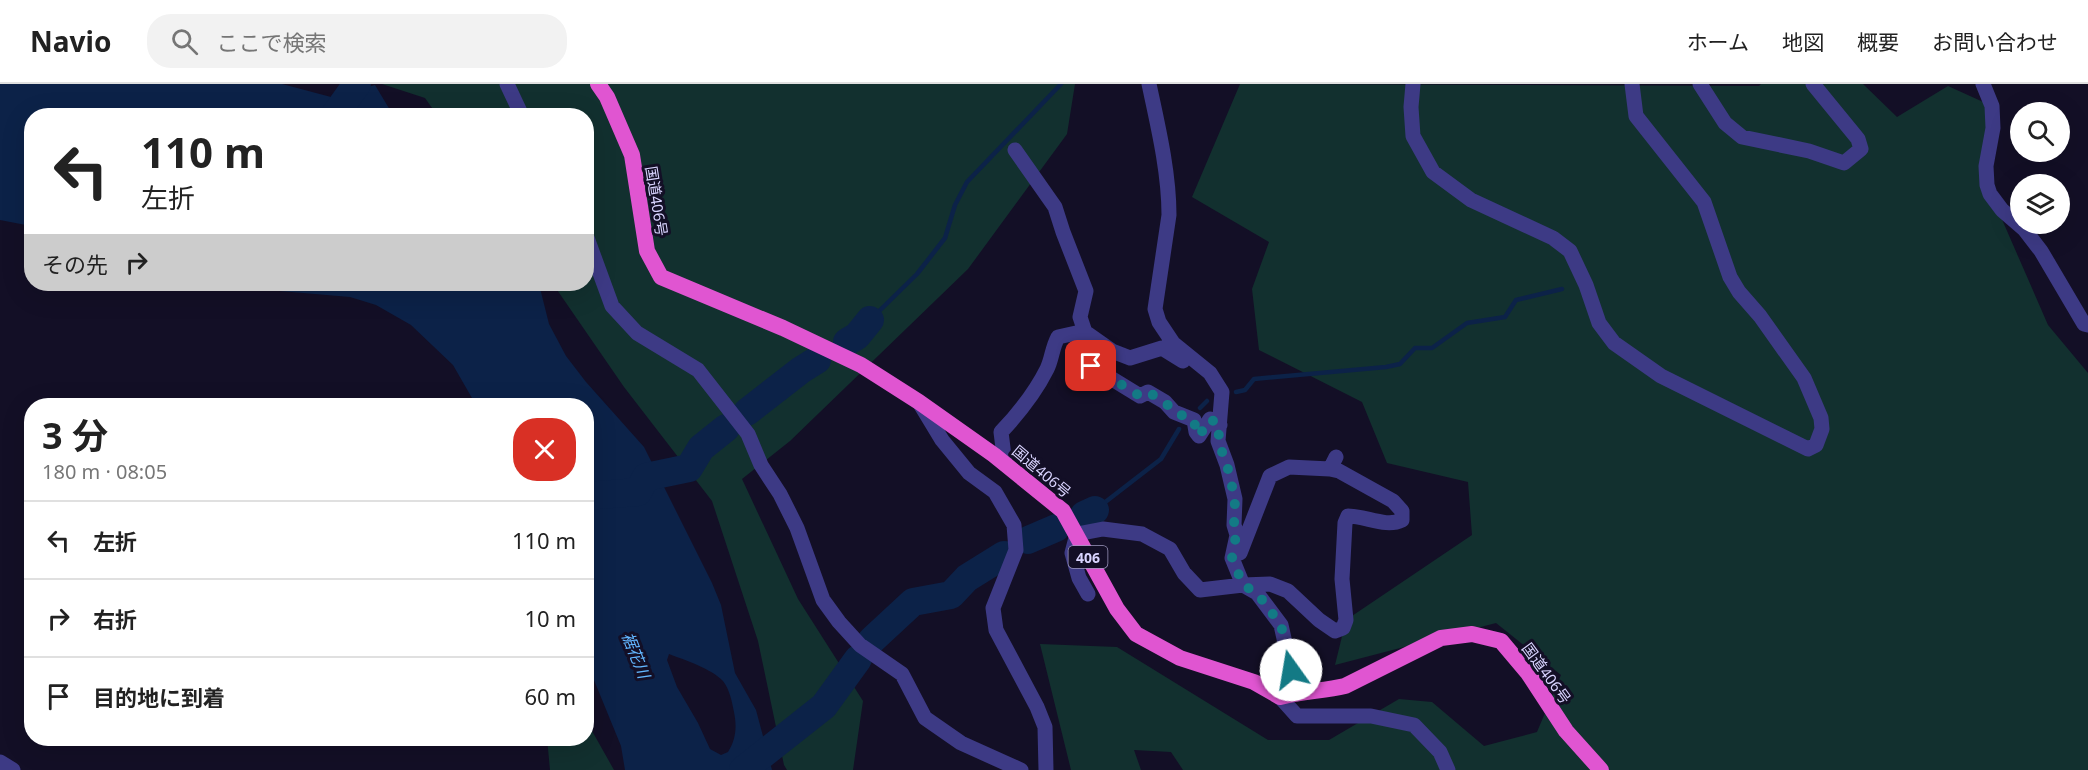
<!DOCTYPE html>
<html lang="ja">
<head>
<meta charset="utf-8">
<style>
  body { margin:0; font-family:"Noto Sans","Noto Sans JP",sans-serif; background:#f2f2f2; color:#222; height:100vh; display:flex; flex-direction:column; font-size:22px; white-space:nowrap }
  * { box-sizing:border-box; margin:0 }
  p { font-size:20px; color:#767676 }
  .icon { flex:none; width:33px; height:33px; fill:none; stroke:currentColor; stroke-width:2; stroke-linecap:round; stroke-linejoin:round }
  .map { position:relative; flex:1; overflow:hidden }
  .drawer { position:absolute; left:24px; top:314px; width:570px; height:348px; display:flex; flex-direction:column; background:#fff; border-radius:24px; box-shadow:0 6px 24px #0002 }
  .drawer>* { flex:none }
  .top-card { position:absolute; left:24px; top:24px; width:570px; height:183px; border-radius:24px; box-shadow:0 6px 24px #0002; background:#fff; color:#222; overflow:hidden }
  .buttons { position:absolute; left:2010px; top:18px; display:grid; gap:12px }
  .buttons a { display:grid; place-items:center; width:60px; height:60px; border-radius:50%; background:#fff; box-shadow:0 6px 24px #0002; font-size:30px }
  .pin { position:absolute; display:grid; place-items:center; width:51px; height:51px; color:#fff; margin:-26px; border-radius:12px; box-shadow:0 3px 9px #0006 }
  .me { position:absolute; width:66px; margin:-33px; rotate:347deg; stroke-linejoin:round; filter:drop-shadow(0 0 4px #0008) }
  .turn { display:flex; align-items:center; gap:21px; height:126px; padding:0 18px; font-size:27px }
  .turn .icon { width:78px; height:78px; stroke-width:2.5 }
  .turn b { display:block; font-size:42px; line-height:51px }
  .then { display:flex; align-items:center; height:57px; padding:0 18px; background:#0003; gap:12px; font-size:22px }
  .round { display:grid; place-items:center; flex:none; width:63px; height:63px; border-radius:24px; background:#f2f2f2 }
  .head { display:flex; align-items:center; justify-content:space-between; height:102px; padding:0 18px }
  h1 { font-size:36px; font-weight:700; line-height:45px }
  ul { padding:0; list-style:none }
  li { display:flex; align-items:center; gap:18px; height:78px; padding:0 18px; border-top:2px solid #e0e0e0 }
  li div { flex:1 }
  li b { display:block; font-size:22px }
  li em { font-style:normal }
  header { display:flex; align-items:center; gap:36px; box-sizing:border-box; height:84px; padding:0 30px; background:#fff; border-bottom:2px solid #e0e0e0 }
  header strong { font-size:28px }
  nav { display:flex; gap:33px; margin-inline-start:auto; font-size:21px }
  .search { width:420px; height:54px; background:#f2f2f2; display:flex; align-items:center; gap:15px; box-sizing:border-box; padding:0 21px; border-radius:24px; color:#767676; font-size:22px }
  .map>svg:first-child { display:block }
  .green { fill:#12302f }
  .water { fill:#0c2248; fill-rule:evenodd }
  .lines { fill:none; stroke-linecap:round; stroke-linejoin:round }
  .stream { stroke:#0c2248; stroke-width:4.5 }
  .river { stroke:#0c2248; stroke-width:28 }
  .minor { stroke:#3d3a85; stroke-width:15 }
  .tertiary { stroke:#3d3a85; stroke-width:15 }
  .trunk { stroke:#e055d1; stroke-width:16 }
  .route { stroke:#137a85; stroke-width:10; stroke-dasharray:0 18 }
  .labels { text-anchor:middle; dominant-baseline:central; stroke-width:6; stroke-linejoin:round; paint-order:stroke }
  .shield { fill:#130f26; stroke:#9e99be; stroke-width:1.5 }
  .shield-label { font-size:14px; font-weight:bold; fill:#d9d4ff }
  .street-label { font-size:15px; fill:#d9d4ff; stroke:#130f26 }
  .water-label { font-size:16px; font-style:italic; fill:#62b6ff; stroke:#130f26 }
</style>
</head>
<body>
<header>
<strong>Navio</strong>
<div class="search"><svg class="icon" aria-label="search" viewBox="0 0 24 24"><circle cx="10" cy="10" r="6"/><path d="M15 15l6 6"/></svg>ここで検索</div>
<nav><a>ホーム</a><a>地図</a><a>概要</a><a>お問い合わせ</a></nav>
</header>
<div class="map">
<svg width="2088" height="686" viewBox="0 0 2088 686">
  <rect width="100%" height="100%" fill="#130f26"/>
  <path class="green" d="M382,0H1075L1067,50L968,185L790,357L742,395L798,515L863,617L853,686H787L784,681L758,557L712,417L624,303L553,200H586V32L437,31L425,14Z
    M1240,0L1759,2L1761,0H1863L1897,33L1948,2L1992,22L1987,101L2048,241L2088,289V686H1183L1171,668L1134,666L1141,686H1071L1040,560L1117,563L1268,656H1329L1399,615L1432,618L1484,662L1537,648L1561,591L1496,539L1335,581L1346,536L1472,451L1468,398L1387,379L1362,318L1259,266L1252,205L1269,158L1192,113Z
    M587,638L614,686H550L547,654H586Z"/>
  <path class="water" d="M0,0H282L331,13L375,1L393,31L32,32L31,142L0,136Z
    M243,200H536L540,204L549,240L566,272L586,298L644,363L712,499L721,521L735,589L756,626L772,686H625L621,662L587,579L586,321H476L453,281L411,241L376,221L350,213L256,205ZM669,570C685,576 712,585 723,597C730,606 732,618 734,628C737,643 736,655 728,668L721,671L710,665L698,639L677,603L667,576Z"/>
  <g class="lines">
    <path class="stream" d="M870,236L917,190L945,154L955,121L967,98L1061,0
      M1236,308L1245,306L1254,295L1386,283L1400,280L1415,264H1432L1467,239L1505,233L1516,216L1562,205
      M1200,324L1207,317
      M1095,426L1161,375L1179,345"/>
    <path class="river" d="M334,32L357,0
      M847,258L857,252L870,236
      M747,328L801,286L817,276
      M586,412L638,408L646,393L689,384L701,364L726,344
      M1084,431L1095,426
      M1028,456L1056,444
      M872,556L913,518L951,511L967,494L1004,471
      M743,686L824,622L858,575"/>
    <path class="minor" d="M507,0L522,32
      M1149,0C1158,42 1169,88 1169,131L1155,225L1159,238L1173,259L1210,289L1222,308L1218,357L1227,381L1235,415L1234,441L1237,451L1232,474L1243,501L1257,509L1281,541L1296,608
      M1413,0L1411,23L1413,52L1433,88L1471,116L1553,154L1570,167L1586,201L1599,239L1614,259L1661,292L1808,365L1816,361L1822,345L1821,334L1804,294L1760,232L1739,208L1730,193L1704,118L1636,32L1632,0
      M1700,0L1725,39L1742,53L1809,67L1844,79L1861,65L1858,55L1813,0
      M1983,0L1992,22L1993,44L1986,82L1987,101L1990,110L2002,126L2024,145L2041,167L2084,240L2088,241
      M1015,66L1055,123L1063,148L1086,207L1080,233L1085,248L1112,267L1130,274L1162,264L1183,277
      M586,151L612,222L637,249L698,286L748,350L761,381L780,410L797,444L823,516L839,538L860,561L902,590L925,634L961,659L1021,686
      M1099,258L1091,282L1140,312L1148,308L1165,318L1174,328L1194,336L1196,348L1199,352L1210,335L1220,341
      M919,318L942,356L969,389L995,408L1014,441L1016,466L993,524L996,546L1037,623L1045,643L1046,686
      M1005,380L1001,348C1019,329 1035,309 1047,285C1052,275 1052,264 1058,253L1076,249L1089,251
      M1240,469L1270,392L1289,383L1330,385
      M1088,510L1079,494L1072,469L1077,450L1103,445L1142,450L1170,465L1184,489L1200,506L1243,501L1270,500L1288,507L1319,536L1335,547L1343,544L1346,536L1342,495L1345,439L1348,432C1366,432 1386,444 1402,436V427L1393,417L1339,387L1330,385L1336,373
      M1280,613L1297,632H1371L1414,641L1440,668L1448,686"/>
    <path class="tertiary" d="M0,678L13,686"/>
    <path class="trunk" d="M598,0L607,13L632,71L647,167L661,193L783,244L861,281L919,318L994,371L1063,427L1117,525L1136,550L1180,574L1254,598L1280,613C1302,607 1324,607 1345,602L1441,554L1472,550L1501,557L1528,589L1566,647L1601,686"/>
  </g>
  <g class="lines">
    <path class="route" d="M1091,282L1140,312L1148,308L1165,318L1174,328L1194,336L1196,348L1199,352L1210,335L1220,341L1218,357L1227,381L1235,415L1234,441L1236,451L1232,474L1243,501L1257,509L1281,541L1291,586"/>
  </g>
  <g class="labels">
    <rect class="shield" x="1068.5" y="462" width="39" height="22" rx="4.5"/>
    <g class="shield-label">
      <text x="1088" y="473">406</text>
    </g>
    <g class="street-label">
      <text transform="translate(657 117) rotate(81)">国道406号</text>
      <text transform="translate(1042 387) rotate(40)">国道406号</text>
      <text transform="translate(1547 589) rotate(54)">国道406号</text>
    </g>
    <g class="water-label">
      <text transform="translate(636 571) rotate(68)">裾花川</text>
    </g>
  </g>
</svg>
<div class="buttons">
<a><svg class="icon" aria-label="search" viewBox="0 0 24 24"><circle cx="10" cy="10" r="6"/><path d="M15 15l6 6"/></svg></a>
<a><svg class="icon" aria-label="layers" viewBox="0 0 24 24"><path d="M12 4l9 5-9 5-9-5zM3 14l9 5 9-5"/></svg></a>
</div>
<div class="pin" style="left:1091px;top:282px;background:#d93025"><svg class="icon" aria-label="arrive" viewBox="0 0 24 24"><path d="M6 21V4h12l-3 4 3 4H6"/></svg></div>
<svg class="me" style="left:1291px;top:586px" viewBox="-20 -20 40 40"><circle r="19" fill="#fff"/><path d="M0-13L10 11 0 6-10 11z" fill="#137a85"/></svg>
<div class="top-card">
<div class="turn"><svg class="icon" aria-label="left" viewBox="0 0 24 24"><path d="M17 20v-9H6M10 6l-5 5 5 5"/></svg><div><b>110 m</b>左折</div></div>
<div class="then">その先<svg class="icon" aria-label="right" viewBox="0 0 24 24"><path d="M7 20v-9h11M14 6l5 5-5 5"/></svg></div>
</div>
<section class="drawer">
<div class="head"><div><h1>3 分</h1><p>180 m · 08:05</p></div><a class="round" style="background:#d93025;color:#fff"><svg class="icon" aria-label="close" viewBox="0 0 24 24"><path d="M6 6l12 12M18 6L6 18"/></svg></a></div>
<ul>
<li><svg class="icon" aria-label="left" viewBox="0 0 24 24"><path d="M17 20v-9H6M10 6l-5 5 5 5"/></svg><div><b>左折</b></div><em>110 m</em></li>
<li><svg class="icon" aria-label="right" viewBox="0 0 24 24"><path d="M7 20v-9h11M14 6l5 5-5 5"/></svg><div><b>右折</b></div><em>10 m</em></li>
<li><svg class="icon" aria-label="arrive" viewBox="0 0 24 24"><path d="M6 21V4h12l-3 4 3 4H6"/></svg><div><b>目的地に到着</b></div><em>60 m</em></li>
</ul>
</section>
</div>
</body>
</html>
